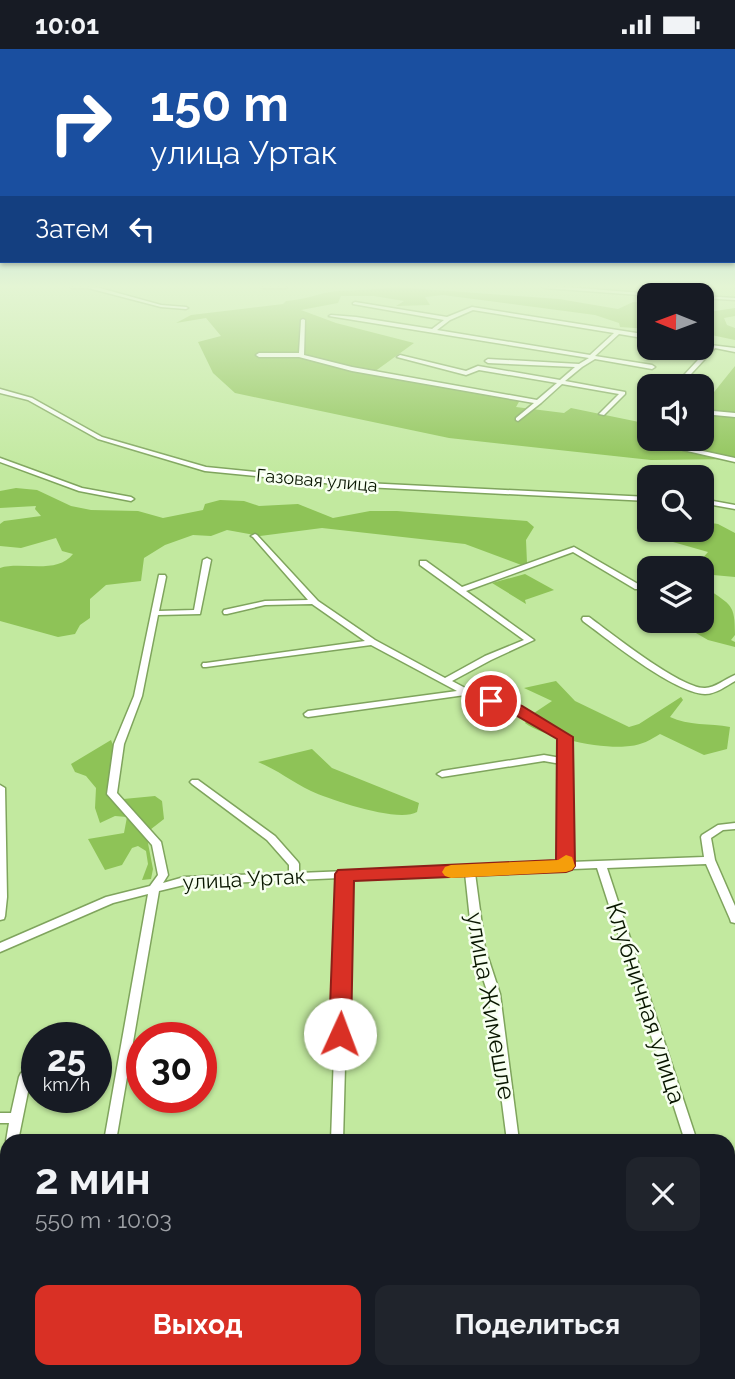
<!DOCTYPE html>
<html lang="ru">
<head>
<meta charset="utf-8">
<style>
  body { margin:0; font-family:Raleway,sans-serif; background:#20242c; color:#f1f3f6; height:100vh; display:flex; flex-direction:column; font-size:26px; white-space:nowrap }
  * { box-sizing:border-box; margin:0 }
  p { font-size:23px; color:#9ea1a6 }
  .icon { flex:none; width:38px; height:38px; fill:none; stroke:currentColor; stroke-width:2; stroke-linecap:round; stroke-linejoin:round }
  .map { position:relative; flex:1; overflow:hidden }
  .sheet { position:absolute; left:0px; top:1085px; width:735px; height:245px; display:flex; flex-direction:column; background:#171b24; border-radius:21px 21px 0 0; box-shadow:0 2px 5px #0004 }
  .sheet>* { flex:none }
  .banner { position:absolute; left:0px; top:0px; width:735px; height:214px; box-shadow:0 2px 5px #0004; background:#1a4fa0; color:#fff; overflow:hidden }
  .needle { width:46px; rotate:271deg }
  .buttons { position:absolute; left:637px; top:234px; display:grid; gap:14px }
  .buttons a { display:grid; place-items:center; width:77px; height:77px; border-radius:14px; background:#171b24; box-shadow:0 2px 5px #0004; font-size:35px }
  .speed { position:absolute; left:21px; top:973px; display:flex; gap:14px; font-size:35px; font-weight:700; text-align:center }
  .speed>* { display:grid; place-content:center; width:91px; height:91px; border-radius:50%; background:#171b24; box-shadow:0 2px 5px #0004; line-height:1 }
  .speed small { font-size:18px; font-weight:400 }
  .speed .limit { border:10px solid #d22; background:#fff; color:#111 }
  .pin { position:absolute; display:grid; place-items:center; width:60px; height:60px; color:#fff; margin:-30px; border:4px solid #fff; border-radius:50%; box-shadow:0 2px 7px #0007 }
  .me { position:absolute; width:77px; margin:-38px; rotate:2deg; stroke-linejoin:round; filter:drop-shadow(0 0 5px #0008) }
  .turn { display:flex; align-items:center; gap:24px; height:147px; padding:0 35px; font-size:32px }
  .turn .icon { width:91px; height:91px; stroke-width:2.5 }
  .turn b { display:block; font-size:49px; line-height:60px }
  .then { display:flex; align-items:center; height:66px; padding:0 35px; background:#0003; gap:14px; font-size:26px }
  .round { display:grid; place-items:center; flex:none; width:74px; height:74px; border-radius:14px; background:#20242c }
  .overview { display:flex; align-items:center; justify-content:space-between; height:119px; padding:0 35px }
  h1 { font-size:42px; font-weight:700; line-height:52px }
  .button { display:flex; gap:14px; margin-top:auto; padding:14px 35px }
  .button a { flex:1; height:80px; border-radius:14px; background:#d93025; color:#fff; font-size:28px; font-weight:700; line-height:80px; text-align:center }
  .button a+a { background:#20242c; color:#f1f3f6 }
  .status { display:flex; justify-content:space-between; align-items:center; height:49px; padding:0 35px; background:#171b24; direction:ltr }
  .status svg { height:19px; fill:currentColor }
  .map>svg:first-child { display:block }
  .green { fill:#8ec357 }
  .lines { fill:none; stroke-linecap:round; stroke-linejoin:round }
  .minor-casing { stroke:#7fa45d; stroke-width:3 }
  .minor { fill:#fff; fill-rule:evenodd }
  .route { fill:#d93025; stroke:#8d1f18; stroke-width:2 }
  .slow { fill:#f59e0b }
  .labels { text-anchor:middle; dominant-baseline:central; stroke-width:5; stroke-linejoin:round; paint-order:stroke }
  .far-street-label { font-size:18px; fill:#091600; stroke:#f7fff0 }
  .street-label { font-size:21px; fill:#091600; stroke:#f7fff0 }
  .near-street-label { font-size:24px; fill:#091600; stroke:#f7fff0 }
</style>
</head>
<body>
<div class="status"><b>10:01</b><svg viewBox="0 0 49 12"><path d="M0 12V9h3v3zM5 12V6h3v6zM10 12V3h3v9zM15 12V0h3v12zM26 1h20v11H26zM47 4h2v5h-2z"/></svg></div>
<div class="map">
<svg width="735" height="1330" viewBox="0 0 735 1330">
  <rect width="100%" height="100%" fill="#c2e99f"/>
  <path class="green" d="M395,238L559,250L618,260L633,253L649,254V280L620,278L619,274L595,266L443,246L425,248L430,256L396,257L404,252L374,247H341L338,254L301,261L336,274L414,294L374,323L520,351L516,358L564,364L571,359L639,373L649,370V390H702V358L735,317V410L651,411L449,389L235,344L213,324L198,293L221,287L206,269L176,274L191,266L283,255L286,252C304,251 319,244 337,242C356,241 375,241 395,238Z
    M735,259V267L724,269L727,276L735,279V291L702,284V264Z
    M16,439L37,441L71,457L91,461L138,462L163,469L203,461L205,455L220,451L244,452L259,457L298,455L333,469L370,462H397L527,472L534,478L526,491L527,514L524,517L465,495L322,479L260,487L227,481L211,487L193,486L165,496L144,509L141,532L106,536L90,550V569L80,576L75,585L58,588L0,572V519C21,512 57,526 73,505L62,502L56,489L21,499L0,497V475L4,472L41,467L35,460L36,457L0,459V442Z
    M705,473L718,475L735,484V528L713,526L707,539C731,557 735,554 735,586L731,591L735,593V598L708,591L675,572H702V544L706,541L702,535V520H693L708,503L666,491L675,486V481H702V474Z
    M525,525L554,541L525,551L526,555L492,534Z
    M556,632L575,652L629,678L639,675L681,648L683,651L670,668C688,677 710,674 730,678L727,700L704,706L660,685C650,691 642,696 630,697C605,701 545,689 525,674L531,666L552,652L524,639Z
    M111,691L117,706C109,719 105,737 113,751L155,747L162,752L164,770L146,784L153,820L151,830L142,831L148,815L146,802L138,797L132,799L122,816L105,821L88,790L124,784L127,768L115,767L100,774L95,759L96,739L86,727L75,723L71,715Z
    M312,700L332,719L419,754L417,763C398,774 331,751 311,742C292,733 278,721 258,713Z"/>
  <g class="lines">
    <g class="minor-casing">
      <path id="minor" d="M70,238H96L161,256L186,258L188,259L186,260L161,258L88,239H72Z
        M261,238H288L286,239H263Z
        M543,238H566L679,247H653L545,239Z
        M701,247H702L735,249V251L702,249Z
        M355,253L447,268L472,258L649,286V290L619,285L595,307L652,316L655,318L652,320L595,310L582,318L565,332L625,343V345L604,366L599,365L619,345L562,335L541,354L518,372L516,371V369L534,354L352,322L299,308H259L256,306L259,304H299L301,271L303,270L305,271L304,306L352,318L537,351L557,334L479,321L466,326L397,308L400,306L466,322L478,317L560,331L575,318L488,314L485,312L488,310L579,315L589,309L329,267L331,266L356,268L432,280L444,271L353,255V254ZM473,261L614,284L590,306L437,281L450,271Z
        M702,295L735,299V303L715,299L679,338H673L709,299L702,297Z
        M0,340L32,349L102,388L206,418L365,434L649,448V452L365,438L205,422L98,390L28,351L0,344Z
        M713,362L735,364V368L714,366L704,377L702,378V373Z
        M649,364V370L647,372H643V370Z
        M689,390H695L689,399L735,409V413L683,401L682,400Z
        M0,409L82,439L131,448L134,450L131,452L79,442L0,413Z
        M702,450L735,456V460L702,454Z
        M255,485L257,486L318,552L375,591L445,629L485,607L524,591L420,516V512H426L462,538L574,498L638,535L649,531V536L641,540H635L573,503L466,542L534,591L491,611L452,632L469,641L519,658L569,688L571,813L704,808L701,788L702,786L718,776L735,774V780L723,781L711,789L715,811L735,857V874L731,873L730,870L706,815L607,819L697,1092H685L597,819L475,824L485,899L500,945L519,1092H507L488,945L473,899L465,824L350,829L343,1092H331L340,829L184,836L159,842L116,1092H104L148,845L113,854L0,903V894L106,848L150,837L158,826L152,796L107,745L114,695L134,647L159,526H165L166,528L159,562L194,561L203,511L207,509L211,511L200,565L158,566L142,647L124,695L117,744L161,793L168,826L163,834L184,828L289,824V816L267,791L192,735L190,733L192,731H198L275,787L298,813L299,815V824L561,813V715L544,712L442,728L437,725L442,722L544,706L561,709V689L513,662L465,646L308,668L305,667L304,665L308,662L457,642L371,596L206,618H203L202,616L203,614H206L365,592L312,555L265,556L227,565H224L223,563L224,561L265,552L308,551L253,488L251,487Z
        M583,568H589C611,584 681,640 705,639C715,639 725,630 735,626V632C726,637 716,645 705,645C674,644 609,591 583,572L582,570Z
        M0,736L5,739L7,848L5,867L4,870L0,871Z
        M25,1023L29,1024L31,1028L18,1092H7V1095L6,1092L9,1074H0V1064H11L19,1028L21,1024Z
        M7,1110V1150L5,1155L0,1157V1118L2,1112Z
        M728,1200L733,1202L735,1207V1236L730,1234L728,1229Z
        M62,1323H78L76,1330H60Z
        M322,1323H338V1330H322Z
        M535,1323H551L552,1330H536Z"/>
    </g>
    <use href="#minor" class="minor"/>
  </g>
  <linearGradient id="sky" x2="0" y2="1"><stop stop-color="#75b2ed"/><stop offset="0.56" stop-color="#e4f5d4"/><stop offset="1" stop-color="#e4f5d4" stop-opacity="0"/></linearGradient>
  <rect width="735" height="424" fill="url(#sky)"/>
  <path class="route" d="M491,647L522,657L573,688L575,817L572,821L566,823L354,832L351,985L348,991L340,994L333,991L329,985L335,825L338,821L556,811L557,690L510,663L486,655L483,652Z"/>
  <path class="slow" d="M566,806L572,808L575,817L572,821L566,823L451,829L445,827L442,823L445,818L451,816L558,811Z"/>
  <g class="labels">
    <g class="far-street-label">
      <text transform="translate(317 431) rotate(5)">Газовая улица</text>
    </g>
    <g class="street-label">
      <text transform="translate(244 830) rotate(-3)">улица Уртак</text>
    </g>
    <g class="near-street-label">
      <text transform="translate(646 954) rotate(72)">Клубничная улица</text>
      <text transform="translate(491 957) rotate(80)">улица Жимешле</text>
    </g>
  </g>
</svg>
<div class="buttons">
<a><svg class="needle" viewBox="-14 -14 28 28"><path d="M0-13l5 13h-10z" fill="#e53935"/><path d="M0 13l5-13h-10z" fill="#9ea1a6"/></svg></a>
<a><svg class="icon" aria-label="sound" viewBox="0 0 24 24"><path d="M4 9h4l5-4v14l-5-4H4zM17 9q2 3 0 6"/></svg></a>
<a><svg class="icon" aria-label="search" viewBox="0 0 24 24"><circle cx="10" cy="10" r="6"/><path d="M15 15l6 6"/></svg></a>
<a><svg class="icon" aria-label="layers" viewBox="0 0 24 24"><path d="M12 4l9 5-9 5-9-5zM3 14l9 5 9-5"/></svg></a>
</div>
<div class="speed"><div>25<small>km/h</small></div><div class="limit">30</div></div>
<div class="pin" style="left:491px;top:652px;background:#d93025"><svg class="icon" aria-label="arrive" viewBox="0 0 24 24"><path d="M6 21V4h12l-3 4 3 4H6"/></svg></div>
<svg class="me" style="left:340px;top:985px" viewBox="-20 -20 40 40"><circle r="19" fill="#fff"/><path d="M0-13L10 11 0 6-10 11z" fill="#d93025"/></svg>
<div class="banner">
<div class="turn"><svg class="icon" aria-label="right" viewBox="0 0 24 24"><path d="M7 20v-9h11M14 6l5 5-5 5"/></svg><div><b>150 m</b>улица Уртак</div></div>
<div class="then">Затем<svg class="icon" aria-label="left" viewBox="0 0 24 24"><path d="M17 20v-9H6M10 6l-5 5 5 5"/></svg></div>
</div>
<section class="sheet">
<div class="overview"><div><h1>2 мин</h1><p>550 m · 10:03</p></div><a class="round"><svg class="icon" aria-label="close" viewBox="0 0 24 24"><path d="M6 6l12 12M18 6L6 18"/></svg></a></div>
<div class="button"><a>Выход</a><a>Поделиться</a></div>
</section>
</div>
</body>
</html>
